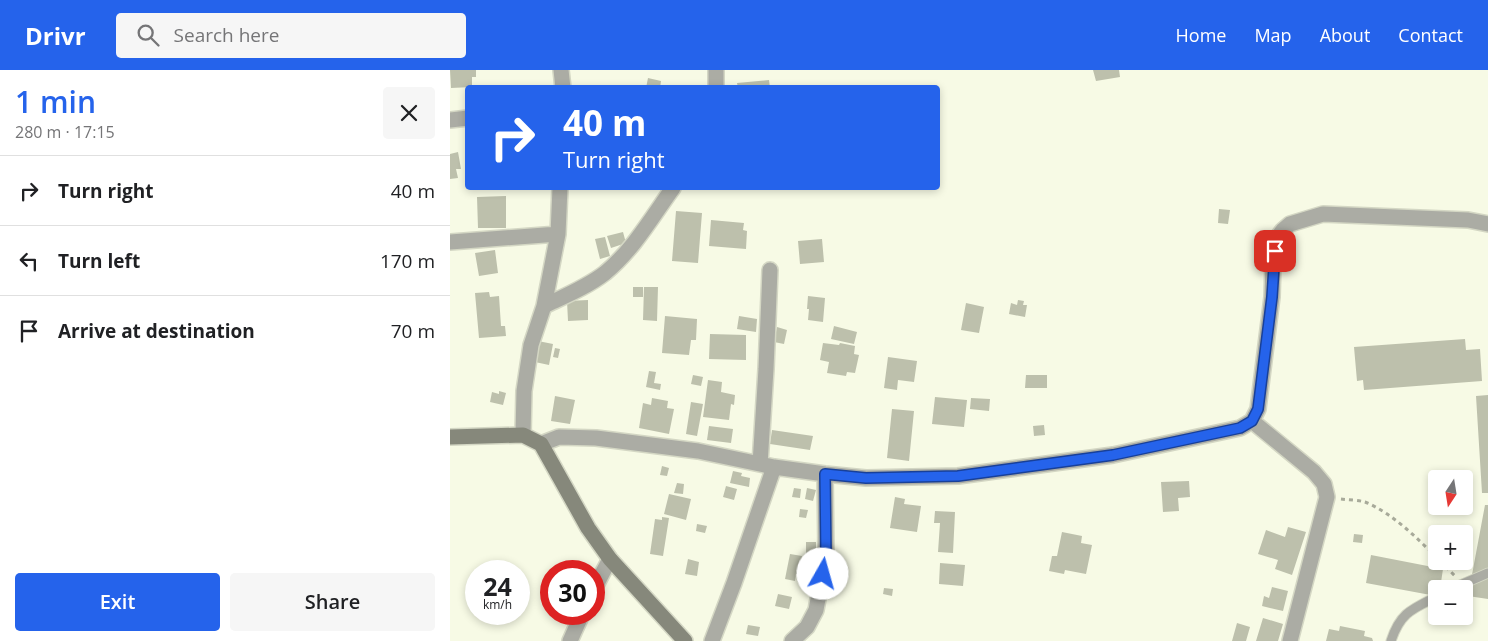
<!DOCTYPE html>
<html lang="en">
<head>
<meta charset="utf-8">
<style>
  body { margin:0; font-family:"Open Sans",sans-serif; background:#f6f6f6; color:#202124; height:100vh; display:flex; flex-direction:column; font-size:19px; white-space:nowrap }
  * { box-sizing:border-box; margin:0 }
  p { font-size:16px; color:#757577 }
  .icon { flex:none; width:28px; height:28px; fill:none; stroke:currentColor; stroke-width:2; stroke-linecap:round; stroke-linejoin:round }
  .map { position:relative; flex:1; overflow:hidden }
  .drawer { display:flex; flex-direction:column; background:#fff; width:450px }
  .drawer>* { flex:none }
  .guide { position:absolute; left:15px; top:15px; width:475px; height:105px; border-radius:5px; box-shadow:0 2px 8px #0003; background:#2563eb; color:#fff; overflow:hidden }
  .needle { width:32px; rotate:192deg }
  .fabs { position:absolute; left:978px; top:400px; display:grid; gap:10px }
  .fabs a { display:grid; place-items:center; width:45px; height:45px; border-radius:5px; background:#fff; box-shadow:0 2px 8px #0003; font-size:25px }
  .speed { position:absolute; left:15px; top:490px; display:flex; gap:10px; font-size:25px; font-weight:700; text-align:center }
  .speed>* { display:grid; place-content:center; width:65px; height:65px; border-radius:50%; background:#fff; box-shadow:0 2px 8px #0003; line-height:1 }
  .speed small { font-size:12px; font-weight:400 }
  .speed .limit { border:8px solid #d22; background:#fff; color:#111 }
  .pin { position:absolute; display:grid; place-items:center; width:42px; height:42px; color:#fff; margin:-21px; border-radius:10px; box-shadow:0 2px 8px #0006 }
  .me { position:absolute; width:55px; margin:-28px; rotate:7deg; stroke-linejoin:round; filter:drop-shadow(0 0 4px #0008) }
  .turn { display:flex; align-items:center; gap:18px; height:105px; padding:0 15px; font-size:22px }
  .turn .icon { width:65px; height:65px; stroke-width:2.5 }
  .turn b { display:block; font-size:35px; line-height:42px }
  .round { display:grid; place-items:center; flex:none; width:52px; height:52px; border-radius:5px; background:#f6f6f6 }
  .summary { display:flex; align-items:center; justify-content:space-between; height:85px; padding:0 15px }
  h1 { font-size:30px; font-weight:600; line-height:38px; color:#2563eb }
  .action { display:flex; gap:10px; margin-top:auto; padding:10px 15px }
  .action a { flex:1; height:58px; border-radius:5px; background:#2563eb; color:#fff; font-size:20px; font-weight:600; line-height:58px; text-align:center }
  .action a+a { background:#f6f6f6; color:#202124 }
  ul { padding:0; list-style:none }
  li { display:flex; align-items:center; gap:15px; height:70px; padding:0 15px; border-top:1px solid #e0e0e0 }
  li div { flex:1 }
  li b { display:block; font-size:19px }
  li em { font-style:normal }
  header { display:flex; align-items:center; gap:30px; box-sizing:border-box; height:70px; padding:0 25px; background:#2563eb; color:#fff }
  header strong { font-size:24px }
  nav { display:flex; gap:28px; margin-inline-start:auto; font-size:18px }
  .search { width:350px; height:45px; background:#f6f6f6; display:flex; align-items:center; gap:12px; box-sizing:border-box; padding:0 18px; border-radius:5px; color:#757577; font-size:19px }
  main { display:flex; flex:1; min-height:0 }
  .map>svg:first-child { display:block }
  .building { fill:#bdc0ac }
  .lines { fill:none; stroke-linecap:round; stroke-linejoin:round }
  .lane-casing { stroke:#d4d7c4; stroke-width:11 }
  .street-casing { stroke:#d4d7c4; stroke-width:18 }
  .secondary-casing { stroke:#d4d7c4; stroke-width:18 }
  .path { stroke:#a8aa9a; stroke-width:3; stroke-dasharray:4 4; stroke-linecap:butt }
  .lane { stroke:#abaca4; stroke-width:9 }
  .street { stroke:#abaca4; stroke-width:15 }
  .secondary { stroke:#86887b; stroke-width:15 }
  .route-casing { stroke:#184099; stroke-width:12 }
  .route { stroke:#2563eb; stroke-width:9 }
</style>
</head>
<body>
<header>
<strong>Drivr</strong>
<div class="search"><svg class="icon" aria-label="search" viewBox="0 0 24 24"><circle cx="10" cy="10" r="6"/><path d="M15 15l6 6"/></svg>Search here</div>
<nav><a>Home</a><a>Map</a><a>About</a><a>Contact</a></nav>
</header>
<main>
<section class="drawer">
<div class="summary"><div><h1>1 min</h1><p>280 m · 17:15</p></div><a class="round"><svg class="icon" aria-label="close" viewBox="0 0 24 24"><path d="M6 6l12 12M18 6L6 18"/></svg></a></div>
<ul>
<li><svg class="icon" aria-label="right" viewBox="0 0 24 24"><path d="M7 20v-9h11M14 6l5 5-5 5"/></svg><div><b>Turn right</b></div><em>40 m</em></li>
<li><svg class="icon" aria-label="left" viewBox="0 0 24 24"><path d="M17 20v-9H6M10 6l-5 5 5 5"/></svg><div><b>Turn left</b></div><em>170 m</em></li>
<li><svg class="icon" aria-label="arrive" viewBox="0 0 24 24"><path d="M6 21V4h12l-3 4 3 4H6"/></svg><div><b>Arrive at destination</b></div><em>70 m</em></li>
</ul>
<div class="action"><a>Exit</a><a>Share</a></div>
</section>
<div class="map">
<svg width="1038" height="571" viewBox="0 0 1038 571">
  <rect width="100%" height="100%" fill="#f7fae5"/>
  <path class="building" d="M0,0H26V7H22V17L1,18Z
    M643,0H669L670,7L646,11Z
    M198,8L211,11L210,18H196Z
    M319,10L320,18H288L287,13Z
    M8,82L11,99H6L8,108L0,109V84Z
    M56,126V158H28L27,127Z
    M769,139L780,140L778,154L768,153Z
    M226,141L252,143L248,193L222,191Z
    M261,150L294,153L293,160L297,161L296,179L259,176Z
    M173,162L176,173L161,178L157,166Z
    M155,167L160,186L150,189L145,169Z
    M372,169L374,192L350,194L348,171Z
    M45,180L48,203L29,206L25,183Z
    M183,217H193V227H183Z
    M194,217H208L207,251L193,250Z
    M39,222L40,227L49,226L51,256H55L56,266L29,268L25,223Z
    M358,226L375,228L373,252L358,250L359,239H357Z
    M138,230V250L118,251L117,231Z
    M568,230L574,231L573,235H577L575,247L559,244L561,233L567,235Z
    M516,233L534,237L529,263L511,260Z
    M215,246L247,249L246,270H241L239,285L212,283Z
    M289,246L307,249L306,262L287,259Z
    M384,256L407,262L404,274L381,269Z
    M327,257L337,260L334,274L324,272Z
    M260,264L296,265V290L259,289Z
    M1015,269L1016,280L1030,279L1032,311L914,320L913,310L907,311L904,277Z
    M88,271L103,274L99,295L85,292Z
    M373,273L389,275L390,273L405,276L404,284L409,285L405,303L397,302L396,306L377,303L379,292L370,290Z
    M105,278L110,279L108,288L103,287Z
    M438,287L467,291L464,312L448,310L447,320L434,318Z
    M199,301L206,302L204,313L211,314L210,320L196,317Z
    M243,305L253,307L251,316L241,314Z
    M576,305H597V318H575Z
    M258,310L272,312L271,322L285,325L284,335L281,334L279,350L253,347Z
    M49,321L56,323L53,335L40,332L42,322L49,324Z
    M1038,325V423H1032L1026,326Z
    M105,326L125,330L120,354L101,351Z
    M485,327L517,330L514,357L482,354Z
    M202,328L218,331L217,338L224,339L219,364L189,358L193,333L201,335Z
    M521,328L540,329L539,341L520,339Z
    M241,332L253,334L247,366L236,364Z
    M442,339L464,341L459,391L437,388Z
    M594,355L595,365L584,366L583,356Z
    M259,356L283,359L281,373L257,370Z
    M322,360L363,366L360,380L320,374Z
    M212,396L219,398L217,406L210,405Z
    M283,401L292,403L291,406L300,408L299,417L280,413Z
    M739,411L740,427L728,428L729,441L713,442L711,412Z
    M227,413L234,414L233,424L224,423Z
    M276,416L287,419L284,430L273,427Z
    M344,418L351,419L350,428L342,427Z
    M357,418L366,420L363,431L355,429Z
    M219,424L241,429L236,450L214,444Z
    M445,427L455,429L454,434L471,436L467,462L440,458Z
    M1035,435H1038V529L1018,526Z
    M350,439L358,440L356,448L349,447Z
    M485,441L505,442L503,483L488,482L490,453H484Z
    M212,447L219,448L213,486L200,484L205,449L212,450Z
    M247,454L257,456L255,463L246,461Z
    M838,457L856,462L842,505L825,499L828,490L808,484L816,460L835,467Z
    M612,462L632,466L631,473L642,475L636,504L615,500L614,504L599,501L602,486H607Z
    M904,464L913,465L912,473L903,472Z
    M356,472H366V488H356Z
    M340,484L352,486L349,504H346L345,511L335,509Z
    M921,485L993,499L990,519H986V526L916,513Z
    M238,489L249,492L247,506L235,504Z
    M490,493L515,495L513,516L489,514Z
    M360,511L367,513L365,523L358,522Z
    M822,517L838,521L833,541L812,536L814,526L819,528Z
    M434,518L443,519L442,526L433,524Z
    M328,524L342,527L339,539L325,536Z
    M813,548L833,554L828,571H806Z
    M787,553L800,557L796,571H782Z
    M298,555L310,557L308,566L296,564Z
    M890,556L915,561L914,566L922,568L923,571H876L879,559L889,561Z"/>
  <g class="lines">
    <g class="lane-casing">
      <path id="lane" d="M1001,519L1038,503
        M941,571C950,543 962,539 986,527"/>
    </g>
    <g class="street-casing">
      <path id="street" d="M111,0L113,18
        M266,0V18
        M0,50L18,48
        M0,172L108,164
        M94,236C115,226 137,217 155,203C184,179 202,147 223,118
        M802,351L864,402L874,414L877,427L840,571
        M73,365L74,321L81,275L94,236L108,164L110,118
        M91,374L109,367L146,368L248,381L324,397L375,404L416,408L508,406L663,385L790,358L802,351L808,339L822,227L823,194L827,168L833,160L840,154L873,144L1018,150L1038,154
        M310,394L316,299L320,200
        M144,519L160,489
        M120,571L132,544
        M262,571L284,513L324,397
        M342,571L357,557L366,540L376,485L375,404"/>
    </g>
    <g class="secondary-casing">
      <path id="secondary" d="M0,367L73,365L91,374L138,458L160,489L235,571"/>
    </g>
    <path class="path" d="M891,429C899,430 908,430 915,432C942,443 966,467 986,487
      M990,491L1005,506"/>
    <use href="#lane" class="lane"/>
    <use href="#street" class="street"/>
    <use href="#secondary" class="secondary"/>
  </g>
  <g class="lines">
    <g class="route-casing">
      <path id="route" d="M373,504L376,486L375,404L416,408L508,406L663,385L790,358L802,351L808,339L822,227L825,181"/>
    </g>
    <use href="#route" class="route"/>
  </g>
</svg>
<div class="fabs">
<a><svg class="needle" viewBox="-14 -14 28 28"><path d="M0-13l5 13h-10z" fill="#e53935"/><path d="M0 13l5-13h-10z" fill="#757577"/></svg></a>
<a>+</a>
<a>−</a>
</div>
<div class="speed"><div>24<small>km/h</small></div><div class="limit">30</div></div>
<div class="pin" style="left:825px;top:181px;background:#d93025"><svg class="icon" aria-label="arrive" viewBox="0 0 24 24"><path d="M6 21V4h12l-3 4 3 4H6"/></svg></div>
<svg class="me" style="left:373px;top:504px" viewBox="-20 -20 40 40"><circle r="19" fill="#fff"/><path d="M0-13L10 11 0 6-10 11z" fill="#2563eb"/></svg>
<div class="guide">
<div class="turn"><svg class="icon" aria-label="right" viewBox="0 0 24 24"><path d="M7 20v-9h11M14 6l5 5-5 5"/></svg><div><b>40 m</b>Turn right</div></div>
</div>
</div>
</main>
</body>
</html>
